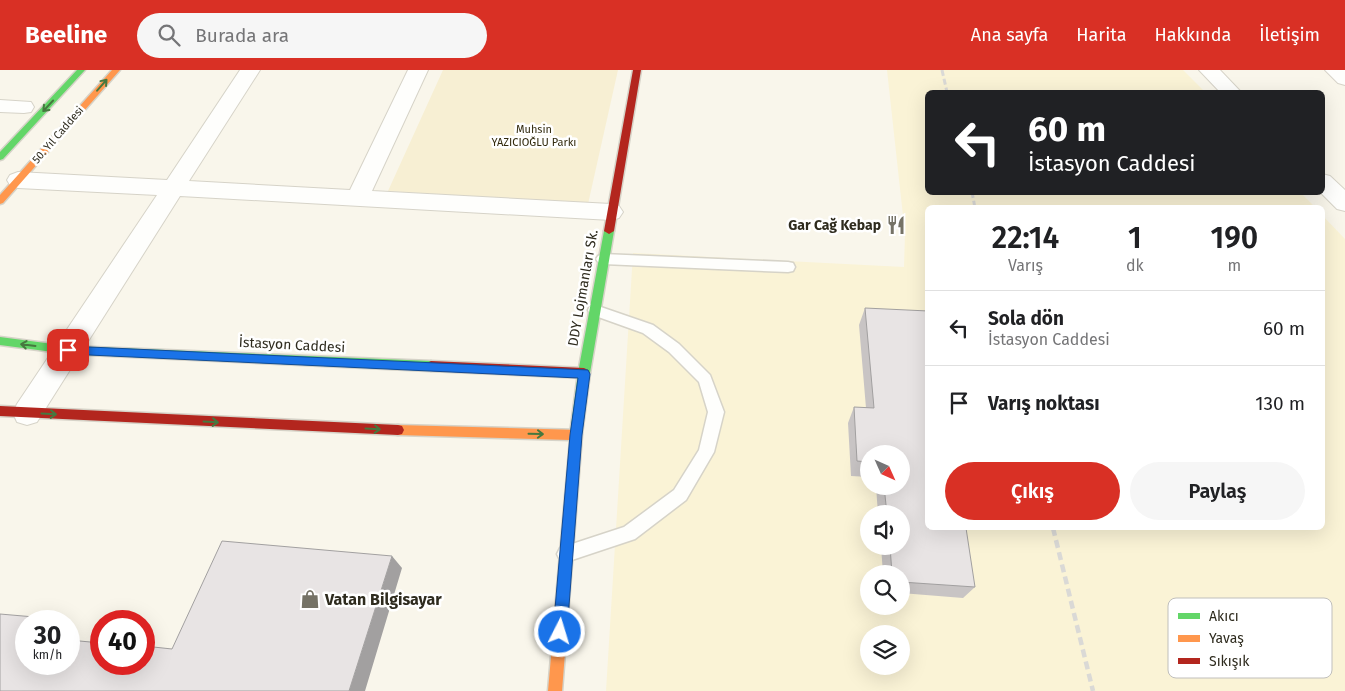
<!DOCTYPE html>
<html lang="tr">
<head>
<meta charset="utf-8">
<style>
  body { margin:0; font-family:"Fira Sans",sans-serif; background:#f6f6f6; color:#202124; height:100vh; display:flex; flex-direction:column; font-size:19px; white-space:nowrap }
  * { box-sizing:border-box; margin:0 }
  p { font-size:16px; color:#757577 }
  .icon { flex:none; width:28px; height:28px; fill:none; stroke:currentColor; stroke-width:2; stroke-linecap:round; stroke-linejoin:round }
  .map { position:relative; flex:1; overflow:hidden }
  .details { position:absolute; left:925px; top:135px; width:400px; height:325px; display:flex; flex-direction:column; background:#fff; border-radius:8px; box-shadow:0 5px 20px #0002 }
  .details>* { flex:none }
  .hud { position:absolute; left:925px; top:20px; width:400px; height:105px; border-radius:8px; box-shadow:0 5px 20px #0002; background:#202124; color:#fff; overflow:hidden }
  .needle { width:32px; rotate:135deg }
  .buttons { position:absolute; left:860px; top:375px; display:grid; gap:10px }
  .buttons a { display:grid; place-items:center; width:50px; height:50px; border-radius:50%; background:#fff; box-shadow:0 5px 20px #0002; font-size:25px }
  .speed { position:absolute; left:15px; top:540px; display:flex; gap:10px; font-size:25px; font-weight:700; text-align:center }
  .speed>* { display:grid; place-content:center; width:65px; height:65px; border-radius:50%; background:#fff; box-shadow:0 5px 20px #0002; line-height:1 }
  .speed small { font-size:12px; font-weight:400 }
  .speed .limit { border:8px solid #d22; background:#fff; color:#111 }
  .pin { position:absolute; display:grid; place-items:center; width:42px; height:42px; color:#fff; margin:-21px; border-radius:10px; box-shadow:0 2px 8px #0006 }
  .me { position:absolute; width:55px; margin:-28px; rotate:5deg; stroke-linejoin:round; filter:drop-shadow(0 0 4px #0008) }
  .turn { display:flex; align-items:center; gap:18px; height:105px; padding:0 20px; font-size:22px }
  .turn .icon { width:65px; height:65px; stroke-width:2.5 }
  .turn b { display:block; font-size:35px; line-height:42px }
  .eta { display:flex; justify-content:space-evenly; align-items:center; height:85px; text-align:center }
  .eta b { font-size:30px; font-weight:600; line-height:35px }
  .action { display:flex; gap:10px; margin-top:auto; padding:10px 20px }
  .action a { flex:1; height:58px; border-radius:30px; background:#d93025; color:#fff; font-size:20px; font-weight:600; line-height:58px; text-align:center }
  .action a+a { background:#f6f6f6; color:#202124 }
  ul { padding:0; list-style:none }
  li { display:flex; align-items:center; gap:15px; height:75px; padding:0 20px; border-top:1px solid #e0e0e0 }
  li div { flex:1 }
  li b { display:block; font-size:19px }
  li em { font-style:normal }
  header { display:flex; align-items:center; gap:30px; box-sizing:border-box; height:70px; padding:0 25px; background:#d93025; color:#fff }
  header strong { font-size:24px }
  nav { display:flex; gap:28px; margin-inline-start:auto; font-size:18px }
  .search { width:350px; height:45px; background:#f6f6f6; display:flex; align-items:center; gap:12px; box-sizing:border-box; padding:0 18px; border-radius:28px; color:#757577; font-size:19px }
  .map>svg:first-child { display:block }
  .built { fill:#faf3d6; fill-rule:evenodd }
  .green { fill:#f7efd3 }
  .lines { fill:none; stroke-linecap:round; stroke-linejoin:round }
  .lane-casing { stroke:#d6d3c8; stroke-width:3 }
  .street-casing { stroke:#d6d3c8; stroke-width:2 }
  .fast-casing { stroke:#d6d3c8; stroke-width:3 }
  .slow-casing { stroke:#d6d3c8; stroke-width:3 }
  .jam-casing { stroke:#d6d3c8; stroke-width:3 }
  .lane { fill:#fefefc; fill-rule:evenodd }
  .street { fill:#fefefc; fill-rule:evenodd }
  .fast { fill:#63d668; fill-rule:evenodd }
  .slow { fill:#ff974d; fill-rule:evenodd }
  .jam { fill:#b3261e; fill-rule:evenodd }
  .rail-far1 { stroke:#dad9d6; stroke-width:3; stroke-dasharray:6 3; stroke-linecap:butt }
  .rail { stroke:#dad9d6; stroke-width:4.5; stroke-dasharray:8 4.5; stroke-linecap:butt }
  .wall { fill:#c8c4c4 }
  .shaded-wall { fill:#a2a0a0 }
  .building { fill:#e8e4e4; stroke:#a2a0a0 }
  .oneway { stroke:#46783f }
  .route { fill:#1a73e8; stroke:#114b97 }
  .labels { text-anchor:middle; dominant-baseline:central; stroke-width:5; stroke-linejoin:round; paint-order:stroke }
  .far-park-label { font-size:11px; fill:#31290c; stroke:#fff }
  .far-street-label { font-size:11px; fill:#2e2b1e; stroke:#fff }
  .poi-label { font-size:14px; font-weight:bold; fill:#2e2b1e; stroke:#fff; text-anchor:end }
  .street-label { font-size:14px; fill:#2e2b1e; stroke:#fff }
  .near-poi-label { font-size:16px; font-weight:bold; fill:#2e2b1e; stroke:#fff; text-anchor:start }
  .key { fill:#fff; stroke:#c0bfbc; stroke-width:1 }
  .key-label { font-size:14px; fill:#2e2b1e }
</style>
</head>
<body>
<header>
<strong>Beeline</strong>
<div class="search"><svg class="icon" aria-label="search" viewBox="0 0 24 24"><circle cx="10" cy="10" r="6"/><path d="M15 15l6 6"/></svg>Burada ara</div>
<nav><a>Ana sayfa</a><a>Harita</a><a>Hakkında</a><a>İletişim</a></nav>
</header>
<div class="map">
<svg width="1345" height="621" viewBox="0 0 1345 621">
  <rect width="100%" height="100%" fill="#f9f6eb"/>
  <path class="built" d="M887,0H1183L1205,22H928V122H1300L1315,137L928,138V458H1322L1323,146L1345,169V621H606L633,183L904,197L905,164ZM869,384H901V416H869ZM869,444H901V476H869ZM869,504H901V536H869ZM869,564H901V596H869Z"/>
  <path class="green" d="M443,0H618L588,134L388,121Z"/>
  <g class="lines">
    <g class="lane-casing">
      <path id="lane" d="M603,184L788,192L793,193L795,197L793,201L788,202L603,194L598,192L596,189L598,186Z
        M595,235L653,255L679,274L710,305L724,342L714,382L686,430L635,469L566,492L560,490L557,484L560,478L624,457L674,420L699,380L708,342L699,312L669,282L643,263L590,244L588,240L590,236Z"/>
    </g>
    <g class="street-casing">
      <path id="street" d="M240,0H260L189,111L350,120L408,0H428L372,121L611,134L619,136L623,142L619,148L611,150L180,126L37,352L27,355L17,352L13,343L17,334L157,125L18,118L10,115L7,110L10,105L18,102L167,110Z
        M1199,0H1220L1241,22H1220Z
        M1325,0H1345V15L1338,13Z
        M0,30L31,32L34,37L31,42L24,43L0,42Z
        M1322,104L1330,106L1345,120V141L1337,139L1320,122H1322Z"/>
    </g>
    <g class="fast-casing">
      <path id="fast" d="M77,0H85L3,89L0,90V82Z
        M609,158L614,161L590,303L582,364L580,368L576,369L572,368L570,364L578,303L604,161Z
        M0,267L68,276L431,291L435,293L437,296L435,299L431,301L68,284L0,275Z"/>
    </g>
    <g class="slow-casing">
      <path id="slow" d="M112,0H120L3,133L0,134V125Z
        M398,355L580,360L582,365L562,621H548L570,370L398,365L394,364L392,360L394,356Z"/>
    </g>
    <g class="jam-casing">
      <path id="jam" d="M633,0H641L614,161L609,164L604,161Z
        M431,291L584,298L588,300L590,303L588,306L584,308L431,301L427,299L425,296L427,293Z
        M0,336L398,355L402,356L404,360L402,364L398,365L0,346Z"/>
    </g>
    <use href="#lane" class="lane"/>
    <use href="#street" class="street"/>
    <use href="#fast" class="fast"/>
    <use href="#slow" class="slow"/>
    <use href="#jam" class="jam"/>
    <path class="rail-far1" d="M942,0L947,22
      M972,122L975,138"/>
    <path class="rail" d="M1053,458L1093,621"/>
  </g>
  <path class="wall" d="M865,238L975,517L963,528L901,523V504H883L881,476H901V444H878L876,416H901V384H869V407L851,406L848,353L854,337L866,338L859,255Z"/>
  <path class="shaded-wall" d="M392,486L402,498L365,621H349Z
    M46,548L54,551H44Z"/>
  <path class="building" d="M865,238L928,241V458H966L975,517L901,512V504H892L890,476H901V444H887L884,416H901V384H869V392L857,391L854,337L874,338Z
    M222,471L392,486L349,621H0V544L46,548L44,551H26V594H69V570L101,573V594H144V576L172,579Z"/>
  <defs><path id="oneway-shaft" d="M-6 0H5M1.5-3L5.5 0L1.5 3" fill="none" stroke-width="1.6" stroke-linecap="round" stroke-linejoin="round" transform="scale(1.25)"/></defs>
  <g class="oneway">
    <use href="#oneway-shaft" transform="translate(102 15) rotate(-49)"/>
    <use href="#oneway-shaft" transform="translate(48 36) rotate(133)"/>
    <use href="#oneway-shaft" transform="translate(28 275) rotate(-173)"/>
    <use href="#oneway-shaft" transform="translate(49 344) rotate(3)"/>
    <use href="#oneway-shaft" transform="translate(211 352) rotate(3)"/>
    <use href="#oneway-shaft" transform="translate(373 359) rotate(3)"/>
    <use href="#oneway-shaft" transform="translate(536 364) rotate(1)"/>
  </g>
  <path class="route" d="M68,276L588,300L590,304L582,365L567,562L565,567L560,569L555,567L553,562L570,365L578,308L68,284L63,280Z"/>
  <defs>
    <g id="restaurant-bare" transform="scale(1.5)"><path d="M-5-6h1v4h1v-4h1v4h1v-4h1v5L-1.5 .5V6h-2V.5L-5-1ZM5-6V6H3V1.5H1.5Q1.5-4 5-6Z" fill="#757266" stroke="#fff" stroke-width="2.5" paint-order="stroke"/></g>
    <g id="shop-bare" transform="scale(1.5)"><path d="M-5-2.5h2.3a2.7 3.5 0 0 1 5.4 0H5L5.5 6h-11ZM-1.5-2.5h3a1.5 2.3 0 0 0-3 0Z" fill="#757266" stroke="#fff" stroke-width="2.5" paint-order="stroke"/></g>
  </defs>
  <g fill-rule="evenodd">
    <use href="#restaurant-bare" x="896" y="155"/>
    <use href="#shop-bare" x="310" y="529"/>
  </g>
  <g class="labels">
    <g class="far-park-label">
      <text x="534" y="59">Muhsin<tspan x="534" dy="13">YAZICIOĞLU Parkı</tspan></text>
    </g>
    <g class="far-street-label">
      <text transform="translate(58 65) rotate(-49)">50. Yıl Caddesi</text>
    </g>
    <g class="poi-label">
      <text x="881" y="155">Gar Cağ Kebap</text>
    </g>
    <g class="street-label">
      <text transform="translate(583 218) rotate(-80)">DDY Lojmanları Sk.</text>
      <text transform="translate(292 275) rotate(3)">İstasyon Caddesi</text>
    </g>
    <g class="near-poi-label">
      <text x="325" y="529">Vatan Bilgisayar</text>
    </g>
  </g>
  <rect x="1168" y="528" width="164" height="80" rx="8" class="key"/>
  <rect x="1178" y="543" width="22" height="6" fill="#63d668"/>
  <rect x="1178" y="565" width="22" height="7" fill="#ff974d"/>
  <rect x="1178" y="588" width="22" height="6" fill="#b3261e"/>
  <g class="key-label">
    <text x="1209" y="551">Akıcı</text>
    <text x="1209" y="573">Yavaş</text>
    <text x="1209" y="596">Sıkışık</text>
  </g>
</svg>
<div class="buttons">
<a><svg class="needle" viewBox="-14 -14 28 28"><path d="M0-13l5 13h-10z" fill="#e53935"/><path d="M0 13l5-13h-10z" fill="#757577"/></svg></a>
<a><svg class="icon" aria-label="sound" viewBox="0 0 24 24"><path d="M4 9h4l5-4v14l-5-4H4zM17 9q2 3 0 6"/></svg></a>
<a><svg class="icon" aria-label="search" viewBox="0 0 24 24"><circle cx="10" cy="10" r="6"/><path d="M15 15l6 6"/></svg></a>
<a><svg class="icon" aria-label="layers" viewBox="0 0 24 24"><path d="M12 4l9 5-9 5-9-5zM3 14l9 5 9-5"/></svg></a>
</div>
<div class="speed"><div>30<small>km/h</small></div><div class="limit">40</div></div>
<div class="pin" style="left:68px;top:280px;background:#d93025"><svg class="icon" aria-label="arrive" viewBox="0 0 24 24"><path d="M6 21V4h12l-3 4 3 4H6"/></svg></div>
<svg class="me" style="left:560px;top:562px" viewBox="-20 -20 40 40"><circle r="17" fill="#1a73e8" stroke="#fff" stroke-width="3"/><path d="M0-11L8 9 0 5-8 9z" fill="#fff"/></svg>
<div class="hud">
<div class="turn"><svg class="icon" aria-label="left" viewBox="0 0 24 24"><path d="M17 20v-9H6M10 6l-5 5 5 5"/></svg><div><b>60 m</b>İstasyon Caddesi</div></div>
</div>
<section class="details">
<div class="eta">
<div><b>22:14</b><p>Varış</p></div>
<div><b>1</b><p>dk</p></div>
<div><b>190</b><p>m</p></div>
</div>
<ul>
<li><svg class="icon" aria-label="left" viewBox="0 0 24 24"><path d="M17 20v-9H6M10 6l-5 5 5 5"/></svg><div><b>Sola dön</b><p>İstasyon Caddesi</p></div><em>60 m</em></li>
<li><svg class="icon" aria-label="arrive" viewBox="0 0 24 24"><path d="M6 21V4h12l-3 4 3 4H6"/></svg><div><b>Varış noktası</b></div><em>130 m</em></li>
</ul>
<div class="action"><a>Çıkış</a><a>Paylaş</a></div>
</section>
</div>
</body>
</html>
